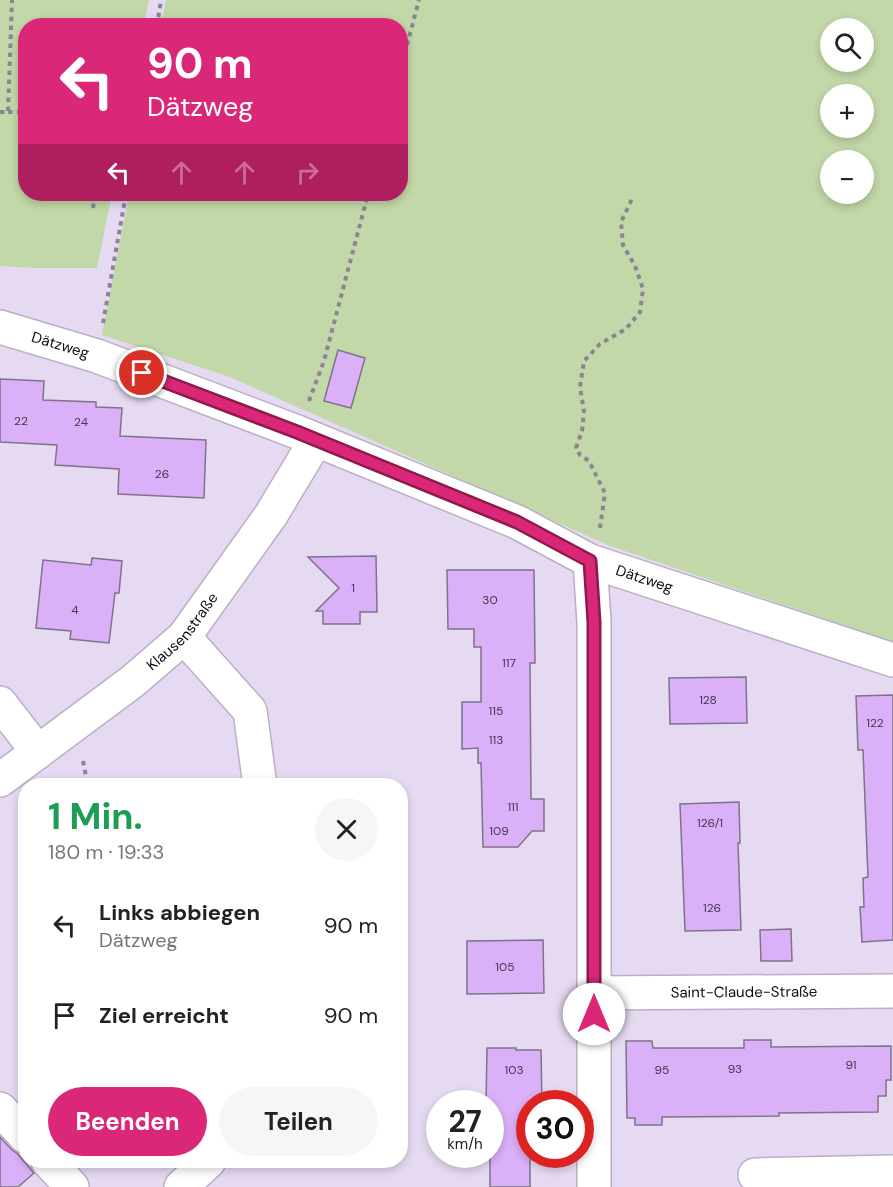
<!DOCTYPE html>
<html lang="de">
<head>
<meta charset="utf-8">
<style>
  body { margin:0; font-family:"DM Sans",sans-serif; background:#f6f6f6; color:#222; height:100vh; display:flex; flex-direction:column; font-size:22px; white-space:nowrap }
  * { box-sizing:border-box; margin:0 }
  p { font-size:20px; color:#767676 }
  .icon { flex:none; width:33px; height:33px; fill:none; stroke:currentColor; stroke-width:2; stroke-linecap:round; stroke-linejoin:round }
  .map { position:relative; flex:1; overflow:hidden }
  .drawer { position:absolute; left:18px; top:778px; width:390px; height:390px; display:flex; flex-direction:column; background:#fff; border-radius:24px; box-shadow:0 3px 9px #0003 }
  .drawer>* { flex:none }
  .banner { position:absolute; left:18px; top:18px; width:390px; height:183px; border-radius:24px; box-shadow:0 3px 9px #0003; background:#db2777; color:#fff; overflow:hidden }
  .tools { position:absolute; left:820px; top:18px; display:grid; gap:12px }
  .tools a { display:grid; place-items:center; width:54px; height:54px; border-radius:50%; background:#fff; box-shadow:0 3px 9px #0003; font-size:30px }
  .speed { position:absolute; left:426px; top:1090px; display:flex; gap:12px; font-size:30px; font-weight:700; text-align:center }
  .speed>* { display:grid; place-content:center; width:78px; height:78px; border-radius:50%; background:#fff; box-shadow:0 3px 9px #0003; line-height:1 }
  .speed small { font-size:15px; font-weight:400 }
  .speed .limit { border:9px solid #d22; background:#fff; color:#111 }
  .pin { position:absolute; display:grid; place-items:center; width:51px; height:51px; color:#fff; margin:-26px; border:3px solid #fff; border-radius:50%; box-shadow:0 2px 6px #0007 }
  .me { position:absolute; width:66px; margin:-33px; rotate:0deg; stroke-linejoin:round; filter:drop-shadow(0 0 4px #0008) }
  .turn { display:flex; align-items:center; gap:21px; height:126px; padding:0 30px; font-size:27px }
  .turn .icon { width:78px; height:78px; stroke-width:2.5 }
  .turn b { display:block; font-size:42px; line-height:51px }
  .lanes { display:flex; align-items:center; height:57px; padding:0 30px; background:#0003; justify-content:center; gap:30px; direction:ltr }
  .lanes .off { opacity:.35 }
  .round { display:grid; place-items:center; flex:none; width:63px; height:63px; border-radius:32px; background:#f6f6f6 }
  .headline { display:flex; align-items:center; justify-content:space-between; height:102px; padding:0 30px }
  h1 { font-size:36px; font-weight:700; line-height:45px; color:#1e9e55 }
  .action { display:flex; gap:12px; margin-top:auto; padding:12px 30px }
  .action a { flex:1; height:69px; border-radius:36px; background:#db2777; color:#fff; font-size:24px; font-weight:700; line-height:69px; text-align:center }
  .action a+a { background:#f6f6f6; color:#222 }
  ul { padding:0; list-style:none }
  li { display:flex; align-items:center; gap:18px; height:90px; padding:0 30px }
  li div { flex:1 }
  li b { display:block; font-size:22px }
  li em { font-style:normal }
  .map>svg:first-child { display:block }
  .green { fill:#c2d8a8; fill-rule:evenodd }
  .building { fill:#dab0f9; stroke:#7f7387; stroke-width:1.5 }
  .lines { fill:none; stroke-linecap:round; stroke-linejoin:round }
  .minor-casing { stroke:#baafc5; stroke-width:36 }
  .path { stroke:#8c8495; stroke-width:4; stroke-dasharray:4.5 4.5; stroke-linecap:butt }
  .minor { stroke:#fff; stroke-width:33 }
  .route-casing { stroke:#8e194d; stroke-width:15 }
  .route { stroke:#db2777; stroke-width:10 }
  .labels { text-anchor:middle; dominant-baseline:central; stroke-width:4.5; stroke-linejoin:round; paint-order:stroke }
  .number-label { font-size:12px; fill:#43364e }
  .street-label { font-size:15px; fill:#110d15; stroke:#e6daf2 }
</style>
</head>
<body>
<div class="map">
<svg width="893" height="1187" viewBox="0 0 893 1187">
  <rect width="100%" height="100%" fill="#e6daf2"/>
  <path class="green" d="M0,0H149L144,25L26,26V194H112L97,268H35L0,266Z
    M166,0H893V642L610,546L230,377L102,335L129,194H400V26L161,25ZM831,28H864V62H831ZM831,94H864V128H831ZM831,160H864V194H831Z"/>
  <path class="building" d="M338,350L365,358L351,408L324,401Z
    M0,379L44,381L43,400L96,402V407L122,408L120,436L206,440L204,498L118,494L119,469L55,465L57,445L0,442Z
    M376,556L377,612H360V624H323V611H316L339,588L308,557Z
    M92,558L122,561L119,593H115L109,643L70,639L71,631L36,628L43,560L91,565Z
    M447,570H534L535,663H530L531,799H544V831H532L518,847H483L481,763H478V748L462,749V702H481V647H474V629H448Z
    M746,677L747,723L670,724L669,678Z
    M893,695V940L862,942L860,907H864L863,878L868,877L863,750H858L856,696Z
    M739,802L740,843H738L741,930L685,931L680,804Z
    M791,929L792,961H761L760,930Z
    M543,940L544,993L467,994V941Z
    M744,1040H771V1047L891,1046V1080H886V1096H878V1112L779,1113V1116L662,1117V1125H635V1118H627L626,1041H652L653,1048H744Z
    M487,1048H516V1050H541L542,1104H530V1187H490V1104H486Z
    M0,1137L12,1150L17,1153L34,1173L18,1187H0Z"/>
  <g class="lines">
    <g class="minor-casing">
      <g id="minor">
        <path id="s1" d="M0,327L97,356L297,432L517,522L590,561L893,660"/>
        <path d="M590,561L594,622V1187"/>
        <path d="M184,637L250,711L260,786"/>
        <path d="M0,703L38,752"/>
        <path id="s2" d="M0,780L133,681L184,637L271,515L316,440"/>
        <path id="s3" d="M594,993L893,991"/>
        <path d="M0,1109L26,1137"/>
        <path d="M48,1161L72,1187"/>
        <path d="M755,1175L893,1172"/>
        <path d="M181,1187L209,1161"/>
      </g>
    </g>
    <path class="path" d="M157,26L161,0
      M400,71L419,0
      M0,112H8L12,0
      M8,112H26
      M93,208L95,194
      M103,323L126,194
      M309,401L324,361L368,194
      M600,528L605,493L589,461L580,455L576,448L582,431L584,412L580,387L584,361L600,344L626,329L640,312L643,289L635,266L623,245L621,222L632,199
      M83,761L88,786"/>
    <use href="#minor" class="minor"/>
  </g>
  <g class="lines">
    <g class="route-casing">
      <path id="route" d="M142,373L297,432L517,522L590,561L594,622V1014"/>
    </g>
    <use href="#route" class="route"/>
  </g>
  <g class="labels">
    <g class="number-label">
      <text x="21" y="421">22</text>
      <text x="81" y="422">24</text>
      <text x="162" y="474">26</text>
      <text x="353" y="588">1</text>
      <text x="490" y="600">30</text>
      <text x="75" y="610">4</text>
      <text x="509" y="663">117</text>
      <text x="708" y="700">128</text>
      <text x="496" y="711">115</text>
      <text x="875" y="723">122</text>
      <text x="496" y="740">113</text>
      <text x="513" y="807">111</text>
      <text x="710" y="823">126/1</text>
      <text x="499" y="831">109</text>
      <text x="712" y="908">126</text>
      <text x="505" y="967">105</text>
      <text x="851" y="1065">91</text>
      <text x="735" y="1069">93</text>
      <text x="514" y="1070">103</text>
      <text x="662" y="1070">95</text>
    </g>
    <g class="street-label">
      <text stroke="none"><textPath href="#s1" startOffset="63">Dätzweg</textPath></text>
      <text stroke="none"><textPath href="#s1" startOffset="693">Dätzweg</textPath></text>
      <text stroke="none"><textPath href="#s2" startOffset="236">Klausenstraße</textPath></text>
      <text stroke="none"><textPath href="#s3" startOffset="150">Saint-Claude-Straße</textPath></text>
    </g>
  </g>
</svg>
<div class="tools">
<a><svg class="icon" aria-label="search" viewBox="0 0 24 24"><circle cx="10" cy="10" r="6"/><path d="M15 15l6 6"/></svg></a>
<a>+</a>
<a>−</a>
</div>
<div class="speed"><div>27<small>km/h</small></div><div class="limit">30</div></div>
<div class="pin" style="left:142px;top:373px;background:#d93025"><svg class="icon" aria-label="arrive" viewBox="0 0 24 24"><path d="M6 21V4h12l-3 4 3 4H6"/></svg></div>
<svg class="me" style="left:594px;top:1014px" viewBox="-20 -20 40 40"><circle r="19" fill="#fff"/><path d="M0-13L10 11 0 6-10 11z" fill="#db2777"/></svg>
<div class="banner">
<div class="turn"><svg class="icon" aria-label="left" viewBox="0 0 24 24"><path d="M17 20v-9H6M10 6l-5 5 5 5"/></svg><div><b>90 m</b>Dätzweg</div></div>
<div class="lanes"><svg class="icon" aria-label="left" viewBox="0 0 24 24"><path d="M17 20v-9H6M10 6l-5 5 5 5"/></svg><svg class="icon off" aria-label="ahead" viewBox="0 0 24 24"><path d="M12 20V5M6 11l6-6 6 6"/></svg><svg class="icon off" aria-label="ahead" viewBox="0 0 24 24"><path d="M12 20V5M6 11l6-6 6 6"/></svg><svg class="icon off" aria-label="right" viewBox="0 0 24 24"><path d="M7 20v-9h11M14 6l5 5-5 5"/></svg></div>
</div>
<section class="drawer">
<div class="headline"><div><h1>1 Min.</h1><p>180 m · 19:33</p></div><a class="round"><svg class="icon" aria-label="close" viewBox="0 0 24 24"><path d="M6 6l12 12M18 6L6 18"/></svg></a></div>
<ul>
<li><svg class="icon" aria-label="left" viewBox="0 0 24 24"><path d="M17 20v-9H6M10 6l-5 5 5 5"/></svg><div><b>Links abbiegen</b><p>Dätzweg</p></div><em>90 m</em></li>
<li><svg class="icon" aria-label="arrive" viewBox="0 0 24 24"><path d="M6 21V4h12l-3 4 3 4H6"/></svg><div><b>Ziel erreicht</b></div><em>90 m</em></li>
</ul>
<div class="action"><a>Beenden</a><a>Teilen</a></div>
</section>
</div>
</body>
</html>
